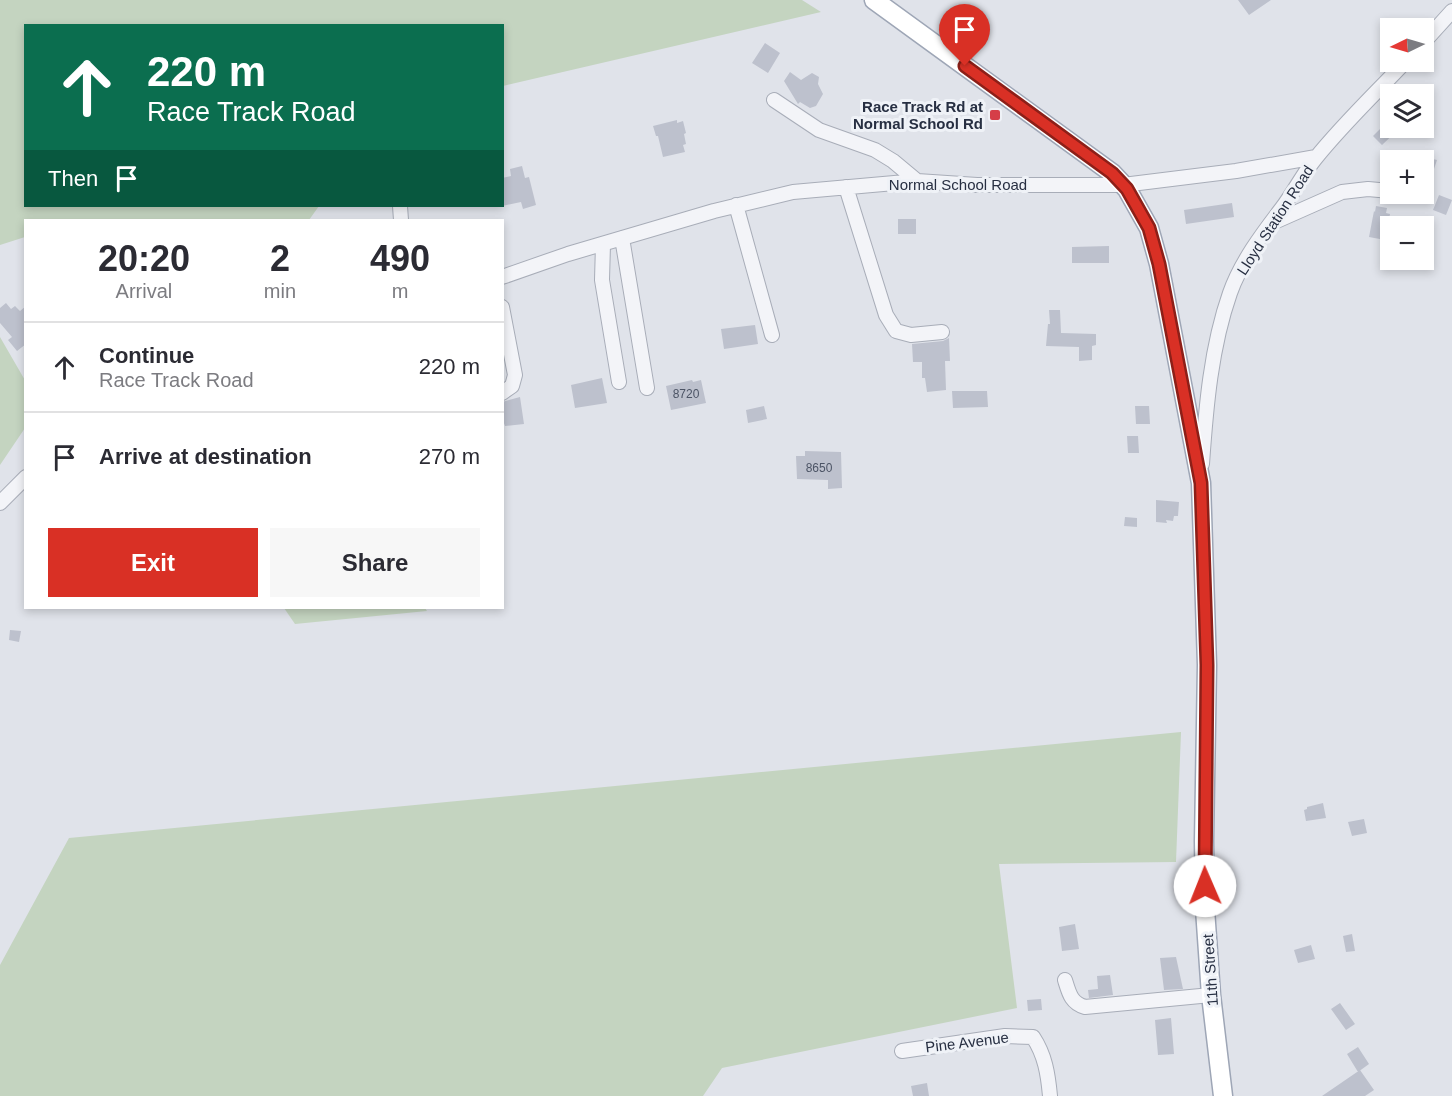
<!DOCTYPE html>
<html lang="en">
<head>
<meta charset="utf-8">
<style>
  body { margin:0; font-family:Arial,sans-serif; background:#f7f7f7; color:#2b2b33; height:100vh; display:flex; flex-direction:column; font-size:22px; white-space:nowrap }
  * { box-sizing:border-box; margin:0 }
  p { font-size:20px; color:#7c7c81 }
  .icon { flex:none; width:33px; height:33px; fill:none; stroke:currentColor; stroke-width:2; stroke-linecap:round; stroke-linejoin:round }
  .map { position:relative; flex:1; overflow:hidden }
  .panel { position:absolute; left:24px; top:219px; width:480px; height:390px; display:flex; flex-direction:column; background:#fff; border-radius:0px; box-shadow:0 3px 9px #0003 }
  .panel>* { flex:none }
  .hud { position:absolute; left:24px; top:24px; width:480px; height:183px; border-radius:0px; box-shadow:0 3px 9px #0003; background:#0b6e4f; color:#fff; overflow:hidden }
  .needle { width:39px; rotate:265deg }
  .fabs { position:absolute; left:1380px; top:18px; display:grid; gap:12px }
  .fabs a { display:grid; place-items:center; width:54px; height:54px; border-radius:0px; background:#fff; box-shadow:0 3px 9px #0003; font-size:30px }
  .pin { position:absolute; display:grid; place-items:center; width:51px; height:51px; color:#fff; margin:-62px -26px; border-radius:50% 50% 50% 0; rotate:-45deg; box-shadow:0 0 6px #0007 }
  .pin .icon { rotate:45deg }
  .me { position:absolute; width:66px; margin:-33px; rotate:359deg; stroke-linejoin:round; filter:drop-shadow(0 0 4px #0008) }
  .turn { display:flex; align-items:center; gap:21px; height:126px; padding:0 24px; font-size:27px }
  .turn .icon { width:78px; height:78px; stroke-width:2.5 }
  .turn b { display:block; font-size:42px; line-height:51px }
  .then { display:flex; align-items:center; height:57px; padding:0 24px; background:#0003; gap:12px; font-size:22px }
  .eta { display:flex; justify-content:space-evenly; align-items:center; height:102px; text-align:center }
  .eta b { font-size:36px; font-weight:700; line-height:42px }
  .cta { display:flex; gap:12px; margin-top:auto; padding:12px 24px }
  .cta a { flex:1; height:69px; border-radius:0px; background:#d93025; color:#fff; font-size:24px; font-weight:700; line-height:69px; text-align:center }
  .cta a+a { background:#f7f7f7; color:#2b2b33 }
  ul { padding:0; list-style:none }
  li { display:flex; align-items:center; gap:18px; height:90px; padding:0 24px; border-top:2px solid #e1e1e2 }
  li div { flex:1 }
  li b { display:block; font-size:22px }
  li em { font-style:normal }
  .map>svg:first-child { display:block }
  .green { fill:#c4d4c0 }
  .building { fill:#bdc1cd }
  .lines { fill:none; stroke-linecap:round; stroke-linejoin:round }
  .minor-casing { stroke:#a8adb8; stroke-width:16 }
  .major-casing { stroke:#9ea6b6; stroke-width:21 }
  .minor { stroke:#f3f4f8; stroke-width:14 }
  .major { stroke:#fff; stroke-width:18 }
  .route-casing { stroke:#8d1f18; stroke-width:15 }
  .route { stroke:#d93025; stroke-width:10 }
  .poi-dot { fill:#d53e48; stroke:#eff2f7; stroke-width:2 }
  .labels { text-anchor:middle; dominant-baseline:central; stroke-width:6; stroke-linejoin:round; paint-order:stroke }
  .number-label { font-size:12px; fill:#4c5465 }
  .poi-label { font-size:15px; font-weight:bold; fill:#272f42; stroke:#eff2f7; text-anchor:end }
  .street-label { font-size:15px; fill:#272f42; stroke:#eff2f7 }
</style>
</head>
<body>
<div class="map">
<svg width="1452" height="1096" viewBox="0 0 1452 1096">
  <rect width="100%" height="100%" fill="#e0e3ea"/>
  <path class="green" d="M0,0H802L821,12L503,86L502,26H26V206H319L309,220H26L25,237L0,245Z
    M0,337L26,382L25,428L0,465Z
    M284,608H425L427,611L295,624Z
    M1181,732L1176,862L999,864L1017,1008L722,1068L703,1096H0V965L69,838Z"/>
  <path class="building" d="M1238,0H1271L1249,15Z
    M765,43L780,53L768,73L752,63Z
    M790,72L801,80L812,73L819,77L818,84L823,94L816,106L810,108L800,102L798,104L784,81Z
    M1390,119V128H1400L1382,145L1373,136Z
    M677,120V123L683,121L686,133L684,134L686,144L683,145L685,152L663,157L658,136H656L653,126Z
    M1424,157L1437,160L1434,169L1424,166Z
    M522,166L525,178L529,177L536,205L523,209L521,202L502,206V178L511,176L510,169Z
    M1439,195L1452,200L1446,215L1433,210Z
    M1232,203L1234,217L1186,224L1184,210Z
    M1376,206L1387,208L1386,213L1390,214L1385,240L1369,237L1374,211L1375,212Z
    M898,219H916V234H898Z
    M1109,246V263H1072V247Z
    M6,303L11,309L15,306L20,311L26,306V344L17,351L8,340L12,337L0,323V308Z
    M1049,310H1060L1061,333L1096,334V345L1092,346V360L1079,361V347L1046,346L1048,324H1050Z
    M755,325L758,344L724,349L721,329Z
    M949,338L950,361H945L946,390L927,392L925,378H922V362H913L912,344L943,341Z
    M602,378L607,403L575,408L571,385Z
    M692,380L693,382L701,380L706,403L671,410L666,386Z
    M952,391H987L988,407L953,408Z
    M520,397L524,424L505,426L502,418V402Z
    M764,406L767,419L748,423L746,410Z
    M1135,406H1149L1150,424H1136Z
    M1127,436H1138L1139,453H1128Z
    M805,451L841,452L842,488L828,489V480L797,479L796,456H805Z
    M1156,500L1179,502L1178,516H1174L1173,521L1166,520L1167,523L1156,522Z
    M1125,517L1137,518V527L1124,526Z
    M10,630L21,631L19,642L9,640Z
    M1323,803L1326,818L1306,821L1304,810L1307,809V807Z
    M1364,819L1367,833L1352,836L1348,822Z
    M1075,924L1079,949L1062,951L1059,927Z
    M1352,934L1355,951L1346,952L1343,936Z
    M1311,945L1315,959L1298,963L1294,950Z
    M1176,957L1183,989L1164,990L1160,958Z
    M1110,975L1113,995L1089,998L1088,990L1098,989L1097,976Z
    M1041,999L1042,1010L1028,1011L1027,1000Z
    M1340,1003L1355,1024L1346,1030L1331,1009Z
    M1171,1018L1174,1054L1158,1055L1155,1020Z
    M1358,1047L1369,1064L1358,1072L1347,1054Z
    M1360,1070L1374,1090L1365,1096H1322Z
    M927,1083L929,1096H913L911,1086Z"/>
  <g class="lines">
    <g class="minor-casing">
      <path id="minor" d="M1424,42L1452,11
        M774,100L819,130L875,150L893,161L917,181
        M846,187L886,315L896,331L911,335L942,332
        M1420,194H1421
        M736,205L772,335
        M400,206L401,220
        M1272,223L1342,192L1368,189L1390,191
        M622,238L647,388
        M603,244L602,280L619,382
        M502,277L568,254L714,211L793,192L917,181L977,185H1123L1236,171L1316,157
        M502,307L515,375L512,386L502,393
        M1202,464C1206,407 1211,347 1230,293C1241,262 1262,234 1282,208C1294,192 1303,174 1315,159C1343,124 1375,94 1405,62
        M0,503L26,477
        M1065,980C1069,993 1071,1003 1085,1007L1211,995
        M902,1051L1005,1036L1033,1037C1045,1055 1048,1074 1050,1096"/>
    </g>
    <g class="major-casing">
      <path id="major" d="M874,0L1112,173L1127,189L1149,228L1159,264L1201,483L1207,665L1204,841L1205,909L1211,995L1223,1096"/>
    </g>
    <use href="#minor" class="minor"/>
    <use href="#major" class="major"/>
  </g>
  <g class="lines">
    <g class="route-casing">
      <path id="route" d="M965,66L1112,173L1127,189L1149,228L1159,264L1201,483L1207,665L1205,886"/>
    </g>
    <use href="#route" class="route"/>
  </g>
  <rect class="poi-dot" x="989" y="109" width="12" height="12" rx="3"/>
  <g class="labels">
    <g class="number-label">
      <text x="686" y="394">8720</text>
      <text x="819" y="468">8650</text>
    </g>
    <g class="poi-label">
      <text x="983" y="106">Race Track Rd at<tspan x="983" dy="17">Normal School Rd</tspan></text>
    </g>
    <g class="street-label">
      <text x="958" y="184">Normal School Road</text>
      <text transform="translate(1275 220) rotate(-57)">Lloyd Station Road</text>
      <text transform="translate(1210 970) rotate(-94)">11th Street</text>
      <text transform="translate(967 1042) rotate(-7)">Pine Avenue</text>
    </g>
  </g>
</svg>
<div class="fabs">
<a><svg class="needle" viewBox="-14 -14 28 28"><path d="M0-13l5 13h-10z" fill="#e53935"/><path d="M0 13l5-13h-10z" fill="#7c7c81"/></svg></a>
<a><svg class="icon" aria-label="layers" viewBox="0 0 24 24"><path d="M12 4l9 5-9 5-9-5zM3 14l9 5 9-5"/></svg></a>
<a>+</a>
<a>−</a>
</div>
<div class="pin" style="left:965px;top:66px;background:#d93025"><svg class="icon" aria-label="arrive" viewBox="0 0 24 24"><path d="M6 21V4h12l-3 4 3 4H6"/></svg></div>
<svg class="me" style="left:1205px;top:886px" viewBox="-20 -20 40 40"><circle r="19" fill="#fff"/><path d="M0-13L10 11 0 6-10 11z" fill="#d93025"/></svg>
<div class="hud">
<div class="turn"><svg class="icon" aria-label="ahead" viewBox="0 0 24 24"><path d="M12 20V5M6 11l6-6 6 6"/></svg><div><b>220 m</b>Race Track Road</div></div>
<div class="then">Then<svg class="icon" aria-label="arrive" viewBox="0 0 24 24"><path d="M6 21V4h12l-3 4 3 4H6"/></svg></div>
</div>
<section class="panel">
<div class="eta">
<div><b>20:20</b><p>Arrival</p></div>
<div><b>2</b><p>min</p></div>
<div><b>490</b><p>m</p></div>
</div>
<ul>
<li><svg class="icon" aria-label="ahead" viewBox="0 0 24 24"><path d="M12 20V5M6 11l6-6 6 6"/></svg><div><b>Continue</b><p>Race Track Road</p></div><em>220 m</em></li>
<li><svg class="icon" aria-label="arrive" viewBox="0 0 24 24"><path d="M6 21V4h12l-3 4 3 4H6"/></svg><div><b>Arrive at destination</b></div><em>270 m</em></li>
</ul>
<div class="cta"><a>Exit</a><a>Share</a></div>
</section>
</div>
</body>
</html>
